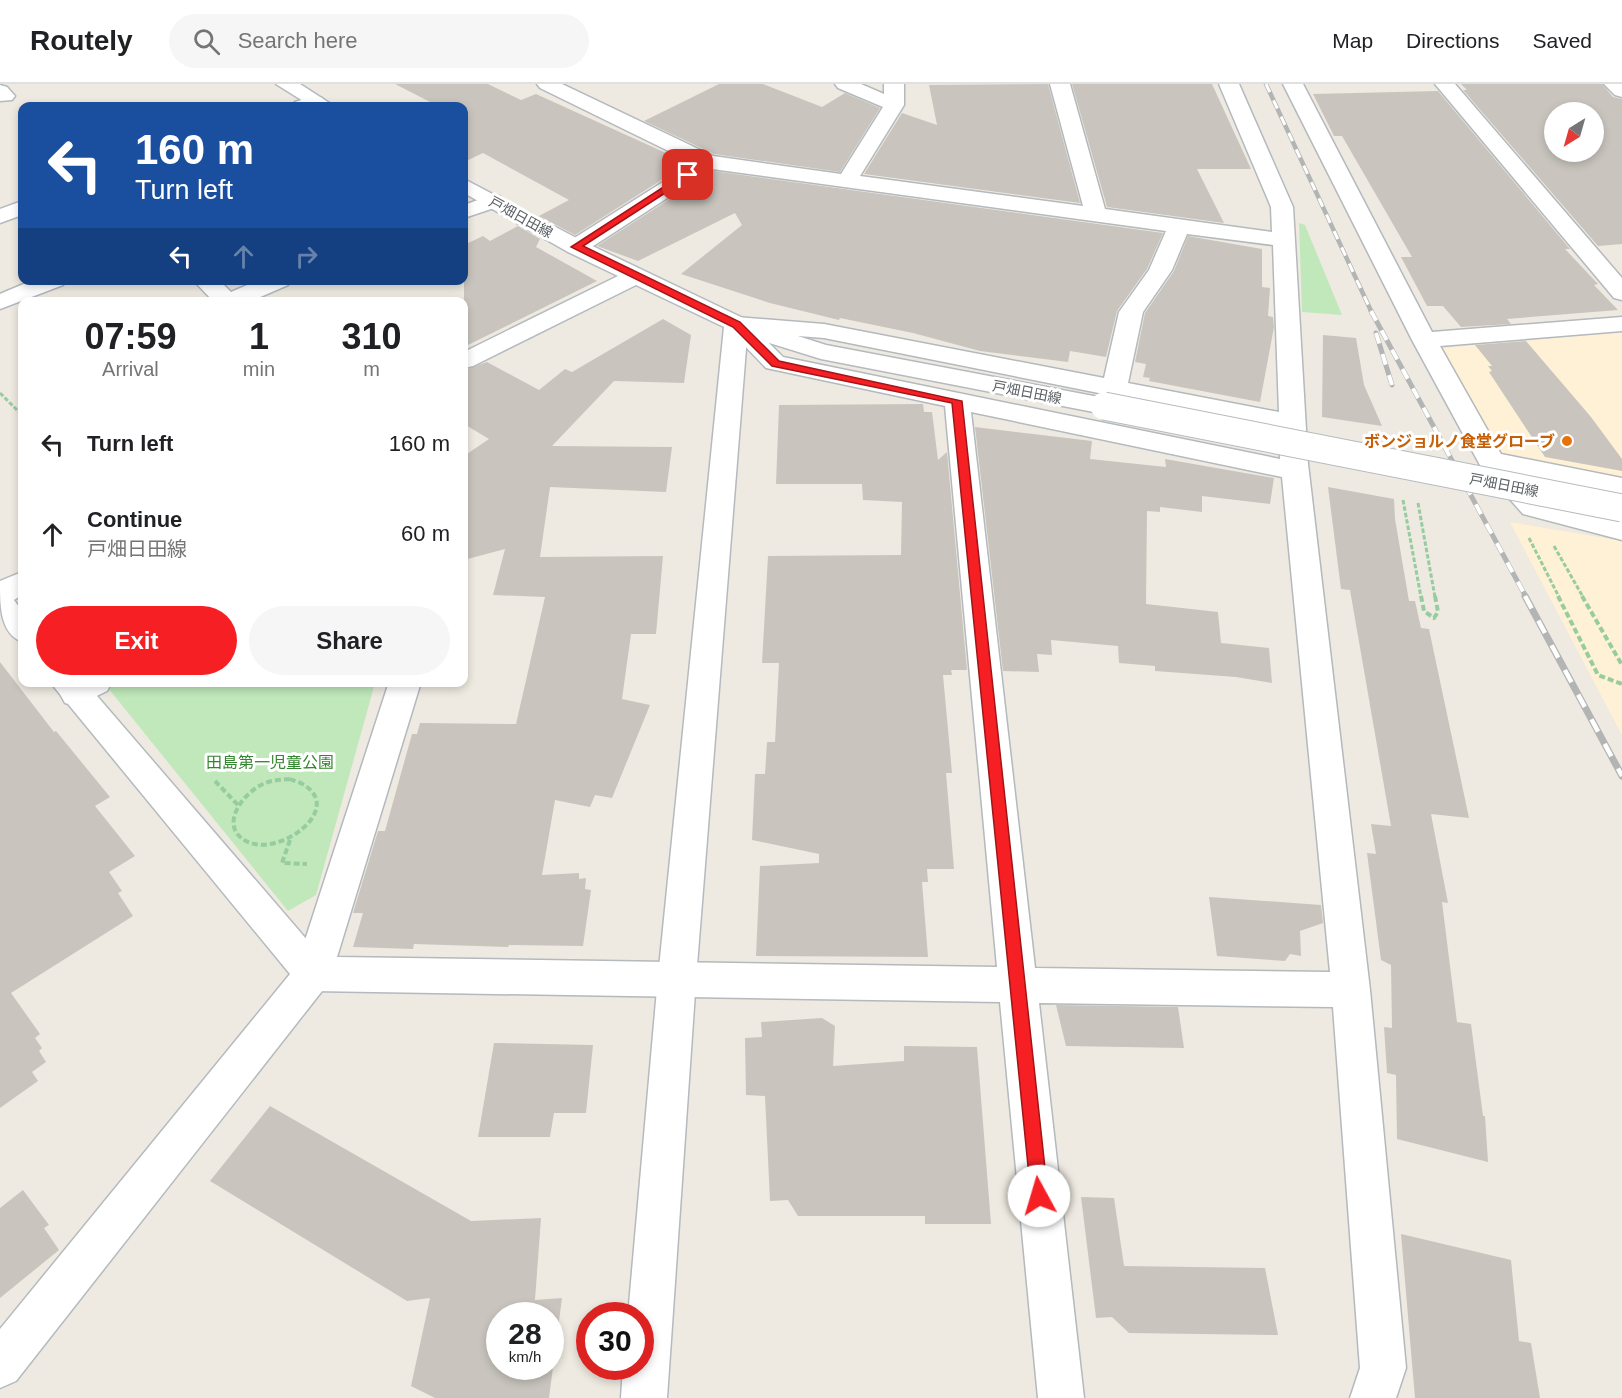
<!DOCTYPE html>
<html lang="en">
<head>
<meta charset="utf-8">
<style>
  body { margin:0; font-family:Helvetica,"Noto Sans JP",sans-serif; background:#f6f6f6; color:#202124; height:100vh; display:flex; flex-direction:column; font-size:22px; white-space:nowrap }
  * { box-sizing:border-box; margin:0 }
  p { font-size:20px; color:#757577 }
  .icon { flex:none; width:33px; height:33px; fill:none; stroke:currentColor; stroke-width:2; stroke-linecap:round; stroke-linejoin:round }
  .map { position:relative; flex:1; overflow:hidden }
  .details { position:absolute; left:18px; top:213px; width:450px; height:390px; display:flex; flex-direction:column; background:#fff; border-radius:12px; box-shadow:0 3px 9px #0003 }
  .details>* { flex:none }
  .guide { position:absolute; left:18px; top:18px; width:450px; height:183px; border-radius:12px; box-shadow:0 3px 9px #0003; background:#1a4fa0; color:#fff; overflow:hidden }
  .needle { width:39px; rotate:217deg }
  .tools { position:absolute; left:1544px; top:18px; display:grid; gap:12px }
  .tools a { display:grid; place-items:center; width:60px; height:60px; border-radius:50%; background:#fff; box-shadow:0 3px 9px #0003; font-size:30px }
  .speed { position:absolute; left:486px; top:1218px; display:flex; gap:12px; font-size:30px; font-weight:700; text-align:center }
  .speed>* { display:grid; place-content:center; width:78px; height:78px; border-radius:50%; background:#fff; box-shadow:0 3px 9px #0003; line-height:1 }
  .speed small { font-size:15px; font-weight:400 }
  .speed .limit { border:9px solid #d22; background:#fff; color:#111 }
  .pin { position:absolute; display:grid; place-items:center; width:51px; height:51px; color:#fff; margin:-26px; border-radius:12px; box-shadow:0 3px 9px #0006 }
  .me { position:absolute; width:66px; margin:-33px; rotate:354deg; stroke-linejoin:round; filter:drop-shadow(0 0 4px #0008) }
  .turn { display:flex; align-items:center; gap:21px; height:126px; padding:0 18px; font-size:27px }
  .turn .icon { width:78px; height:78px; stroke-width:2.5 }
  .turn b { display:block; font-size:42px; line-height:51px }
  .lanes { display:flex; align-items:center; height:57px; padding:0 18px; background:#0003; justify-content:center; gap:30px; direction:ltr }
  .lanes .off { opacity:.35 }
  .eta { display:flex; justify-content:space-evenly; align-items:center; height:102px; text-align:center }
  .eta b { font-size:36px; font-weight:600; line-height:42px }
  .cta { display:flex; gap:12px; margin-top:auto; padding:12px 18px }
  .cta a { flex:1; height:69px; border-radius:36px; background:#f62024; color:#fff; font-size:24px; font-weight:600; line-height:69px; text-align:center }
  .cta a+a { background:#f6f6f6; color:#202124 }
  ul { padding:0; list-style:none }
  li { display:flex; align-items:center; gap:18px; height:90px; padding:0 18px }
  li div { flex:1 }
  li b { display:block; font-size:22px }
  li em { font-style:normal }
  header { display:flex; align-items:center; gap:36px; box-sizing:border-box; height:84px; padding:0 30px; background:#fff; border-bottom:2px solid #e0e0e0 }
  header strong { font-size:28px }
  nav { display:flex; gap:33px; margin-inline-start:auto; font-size:21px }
  .search { width:420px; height:54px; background:#f6f6f6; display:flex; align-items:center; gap:15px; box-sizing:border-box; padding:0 21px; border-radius:33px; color:#757577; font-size:22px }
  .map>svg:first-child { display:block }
  .commercial { fill:#fff1d5 }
  .green { fill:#c0e8bb }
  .building { fill:#c9c5be; fill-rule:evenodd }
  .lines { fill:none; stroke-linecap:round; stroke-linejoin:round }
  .street-casing { stroke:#b4b9bd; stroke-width:3 }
  .secondary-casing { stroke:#b5babf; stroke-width:3 }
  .path-far1 { stroke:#96cc9f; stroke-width:3; stroke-dasharray:4.5 2; stroke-linecap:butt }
  .path { stroke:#96cc9f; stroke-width:4; stroke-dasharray:6 3; stroke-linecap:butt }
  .street { fill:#fff; fill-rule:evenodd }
  .secondary { fill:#fff; fill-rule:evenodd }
  .rail-far2-casing { stroke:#b3b4b4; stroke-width:4.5 }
  .rail-far1-casing { stroke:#b3b4b4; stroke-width:5 }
  .rail-casing { stroke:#b3b4b4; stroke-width:7 }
  .rail-far2 { stroke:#fff; stroke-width:3; stroke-dasharray:9; stroke-linecap:butt }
  .rail-far1 { stroke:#fff; stroke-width:4; stroke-dasharray:11; stroke-linecap:butt }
  .rail { stroke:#fff; stroke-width:4.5; stroke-dasharray:14; stroke-linecap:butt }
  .secondary-bridge-casing { stroke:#b5babf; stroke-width:29; stroke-linecap:butt }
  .secondary-bridge { stroke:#fff; stroke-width:27 }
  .route { fill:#f62024; stroke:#a01517; stroke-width:1.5 }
  .food-dot { fill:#e8710a; stroke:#fff; stroke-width:2 }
  .labels { text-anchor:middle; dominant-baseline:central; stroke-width:6; stroke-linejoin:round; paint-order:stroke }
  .far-street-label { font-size:14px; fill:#5a5f63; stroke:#fff }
  .food-label { font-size:16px; font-weight:bold; fill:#c56008; stroke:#fff; text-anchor:end }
  .park-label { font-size:16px; fill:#33862e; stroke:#fff }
</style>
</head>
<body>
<header>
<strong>Routely</strong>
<div class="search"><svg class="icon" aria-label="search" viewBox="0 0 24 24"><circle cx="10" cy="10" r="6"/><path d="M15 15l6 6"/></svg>Search here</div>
<nav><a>Map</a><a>Directions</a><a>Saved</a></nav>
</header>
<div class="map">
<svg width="1622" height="1314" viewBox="0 0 1622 1314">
  <rect width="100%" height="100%" fill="#eeeae1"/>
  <path class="commercial" d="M1622,248V393L1498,369L1443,264Z
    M1510,438L1622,457V651Z"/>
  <path class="green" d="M1299,139L1305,141L1342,231L1302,228Z
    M118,598L375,599L316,811L288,827L108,604Z"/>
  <path class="building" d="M395,0H488L521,16L536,10L688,79L575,151L539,132L569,116L483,69L464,78V22H438Z
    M719,0H763L822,23L845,9L880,24L840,88L714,70L644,37Z
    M1048,0L1080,119L864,90L902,29L937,41L929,1Z
    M1072,0H1212L1251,85H1197L1224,139L1107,123Z
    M1461,0H1602L1613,13L1622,15V160L1598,162L1463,6H1467ZM1554,28H1593V68H1554Z
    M1438,7L1570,165H1565L1598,200L1594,201L1618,226L1507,235L1511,240L1461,243L1443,222H1427L1401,173H1412L1342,52H1334L1313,10Z
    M713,87L1163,149L1147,185L1117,227L1106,273L1070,267L1068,278L980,267L913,249L840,234L839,236L770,219L681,190L742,141L735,129L638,177L597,162Z
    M518,142L540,155L536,163L597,197L464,263V161L483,152L490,157Z
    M1188,152L1262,165V203L1270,204L1268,232L1273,233L1274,243L1260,318L1149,297L1150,294L1143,293L1146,280L1135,278L1145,229L1174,187Z
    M663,235L691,251L684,299L614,297L552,362L672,363L666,408L550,403L540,473L663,472L656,550H631L622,615L650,621L612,714L595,711L590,723L555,716L542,791L579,789V795L586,794L585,805L591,806L583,862L509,861L508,863L414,860L413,865L353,863L363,829H353L378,747H385L412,650H417L420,639L516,640L545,513L493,511L505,465L464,476V372L489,355L464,340V286L487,278L539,306L565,285L572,288Z
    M1323,251L1356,254L1364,301L1382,342L1322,333Z
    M1526,257L1591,333L1622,375V387L1545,373L1489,288L1492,287L1488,282H1492L1475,261Z
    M923,320L924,328H932L938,376L947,368L967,586H951L952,591H943L952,689H946L954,785H927L928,798H922L928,873L756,872L760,782L819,779V770L752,756L755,690H765L767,658H775L779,579H762L768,472L901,471L902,418L863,416L862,400H776L779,321Z
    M975,343L1092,357L1090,375L1166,383L1165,375L1274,394L1270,420L1202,412V428L1160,423V428L1147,427L1146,520L1218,528L1221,559L1269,564L1272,599L1236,593L1155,587V582L1119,579L1118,562L1051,556L1052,571L1037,570L1039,588L1003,587Z
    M1328,403L1394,415L1395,435L1409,517H1415L1421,544L1429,545L1469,734L1431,730L1448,819L1442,818L1457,938L1471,940L1483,1032H1485L1488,1078L1397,1055L1396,991L1387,989L1384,943L1392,944L1391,881L1381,876L1367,769L1376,770L1371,740L1391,742L1350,506L1341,505Z
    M0,578L54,648L56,647L110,713L95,722L135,772L109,788L122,807L118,809L133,832L11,909L40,950L35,954L42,964L39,967L46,978L32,988L38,997L0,1024Z
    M1209,813L1321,821L1323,839L1300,847L1301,872L1290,870L1285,877L1217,872Z
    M1056,921L1178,923L1184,964L1066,962Z
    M822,934L835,942L833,982L904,977V962L977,963L991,1140H925V1132H798L788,1116L770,1117L765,1012L746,1011L745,954L762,953L761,938Z
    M494,959L593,961L586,1029H554L550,1053H478Z
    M270,1022L471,1137L541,1134L535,1216L562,1214L549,1314H435L411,1302L430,1214L407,1217L210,1097ZM500,1232H550V1282H500Z
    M23,1106L49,1141L44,1144L59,1166L0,1214V1124Z
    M1081,1113L1114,1114L1124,1182L1265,1184L1278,1251L1129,1249L1112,1233L1096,1234Z
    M1401,1150L1511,1176L1519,1257L1531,1259L1540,1314H1415Z"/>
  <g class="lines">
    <g class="street-casing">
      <path id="street" d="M537,0H562L713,72L841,90L883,23L838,4L835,0H861L884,10V0H904V21L860,92L1083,122L1050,0H1070L1105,125L1272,148L1271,123L1219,0H1239L1293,123L1308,380L1370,906L1406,1284L1396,1314H1350L1360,1284L1333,923L1039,919L1084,1314H1038L1000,918L313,907L300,902L294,890L389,598H421L337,873L997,883L945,322L766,284L724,240L727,235L736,233L824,240L1104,294L1119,228L1149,186L1166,147L712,85L584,168H568L565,163L568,158L693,79L540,4ZM1187,150L1273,161L1279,328L1128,299L1143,228L1172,186ZM759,249L824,254L1279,345L1280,375L783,273ZM971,328L1282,393L1330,888L1035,884Z
        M1283,0H1303L1432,248L1622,233V247L1440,262L1501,370L1622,394V412L1520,392L1543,416L1622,436V456L1523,430L1481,383L1412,256Z
        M1435,0H1455L1622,194V216L1614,214Z
        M1604,0H1622V13L1615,11Z
        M0,1L7,3L15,12L12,16L0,17Z
        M315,12L322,14L325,18L322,22H292L295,18Z
        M492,111L500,112L503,117L500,122L464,134V121Z
        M22,117V131L0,139V125Z
        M33,196H66L63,201L0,225V210Z
        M193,196H219L231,208L259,196H291L288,201L249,218H214Z
        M70,598H112L107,607L76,622L65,619L60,610Z"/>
    </g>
    <g class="secondary-casing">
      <path id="secondary" d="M276,0H300L334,22H311Z
        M464,95L584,158L745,235L826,261L1104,314L1113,316L1117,322L1113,328L1104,330L821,275L747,252L696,894L667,1314H621L623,1282H640V1232H628L658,894L724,243L636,201L473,282L464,284V268L618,192L568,168L464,109Z
        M22,488V511L14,516L22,527V558C0,549 0,522 0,497Z
        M50,598H85L326,878L332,890L326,902L16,1297L0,1304V1245L290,890Z"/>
    </g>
    <path class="path-far1" d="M0,309L22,331
      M1403,416L1421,513
      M1418,419L1435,513
      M1529,454L1559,513
      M1554,462L1583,513"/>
    <path class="path" d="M1421,512L1424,527L1434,534L1438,528L1435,512
      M1558,512L1598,591L1622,600
      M1582,512L1622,581
      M290,695C295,697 302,699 307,703C341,728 278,774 246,757C218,742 243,709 263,700C271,696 281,696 290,695Z
      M215,697L238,721
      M290,756L282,779L307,780"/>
    <use href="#street" class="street"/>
    <use href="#secondary" class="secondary"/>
    <g class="rail-far2-casing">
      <path id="rail-far2" d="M1266,0L1372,229"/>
    </g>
    <g class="rail-far1-casing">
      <path id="rail-far1" d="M1371,227L1526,513
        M1376,249L1392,301"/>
    </g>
    <g class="rail-casing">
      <path id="rail" d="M1525,512L1622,692"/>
    </g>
    <use href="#rail-far2" class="rail-far2"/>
    <use href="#rail-far1" class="rail-far1"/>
    <use href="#rail" class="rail"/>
    <g class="secondary-bridge-casing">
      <path id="secondary-bridge" d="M1104,322L1622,424"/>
    </g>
    <use href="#secondary-bridge" class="secondary-bridge"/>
  </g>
  <path class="route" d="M685,89L693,91L583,162L740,238L779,277L962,317L1048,1112L1046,1118L1039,1121L1033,1118L1031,1112L952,319L772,282L733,243L571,163Z"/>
  <circle class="food-dot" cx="1567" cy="357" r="6"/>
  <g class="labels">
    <g class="far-street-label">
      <text transform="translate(521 133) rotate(29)">戸畑日田線</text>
      <text transform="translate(1027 308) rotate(11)">戸畑日田線</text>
      <text transform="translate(1504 401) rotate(11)">戸畑日田線</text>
    </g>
    <g class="food-label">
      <text x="1555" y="357">ボンジョルノ食堂グローブ</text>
    </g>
    <g class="park-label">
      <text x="270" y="678">田島第一児童公園</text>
    </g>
  </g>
</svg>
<div class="tools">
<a><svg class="needle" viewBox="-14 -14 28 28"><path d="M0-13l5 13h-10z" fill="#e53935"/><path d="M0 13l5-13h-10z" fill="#757577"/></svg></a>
</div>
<div class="speed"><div>28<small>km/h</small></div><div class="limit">30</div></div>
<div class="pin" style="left:688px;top:91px;background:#d93025"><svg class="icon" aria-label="arrive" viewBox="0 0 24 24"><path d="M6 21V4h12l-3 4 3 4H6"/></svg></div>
<svg class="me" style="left:1039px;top:1112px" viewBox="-20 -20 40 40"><circle r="19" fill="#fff"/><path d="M0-13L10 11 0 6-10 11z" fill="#f62024"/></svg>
<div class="guide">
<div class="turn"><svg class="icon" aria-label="left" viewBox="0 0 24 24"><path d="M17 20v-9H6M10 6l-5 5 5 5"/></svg><div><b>160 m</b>Turn left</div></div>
<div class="lanes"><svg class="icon" aria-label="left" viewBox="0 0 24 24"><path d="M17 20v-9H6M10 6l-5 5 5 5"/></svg><svg class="icon off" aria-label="ahead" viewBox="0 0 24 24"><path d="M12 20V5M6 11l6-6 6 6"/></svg><svg class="icon off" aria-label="right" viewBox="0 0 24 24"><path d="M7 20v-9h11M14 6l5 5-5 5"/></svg></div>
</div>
<section class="details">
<div class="eta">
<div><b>07:59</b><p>Arrival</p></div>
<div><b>1</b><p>min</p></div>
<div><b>310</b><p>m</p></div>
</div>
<ul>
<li><svg class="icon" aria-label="left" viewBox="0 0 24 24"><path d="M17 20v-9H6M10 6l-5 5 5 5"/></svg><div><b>Turn left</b></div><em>160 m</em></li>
<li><svg class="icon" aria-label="ahead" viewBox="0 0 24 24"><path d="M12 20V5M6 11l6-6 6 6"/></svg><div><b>Continue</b><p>戸畑日田線</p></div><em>60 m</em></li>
</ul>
<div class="cta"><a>Exit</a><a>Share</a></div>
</section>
</div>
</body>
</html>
